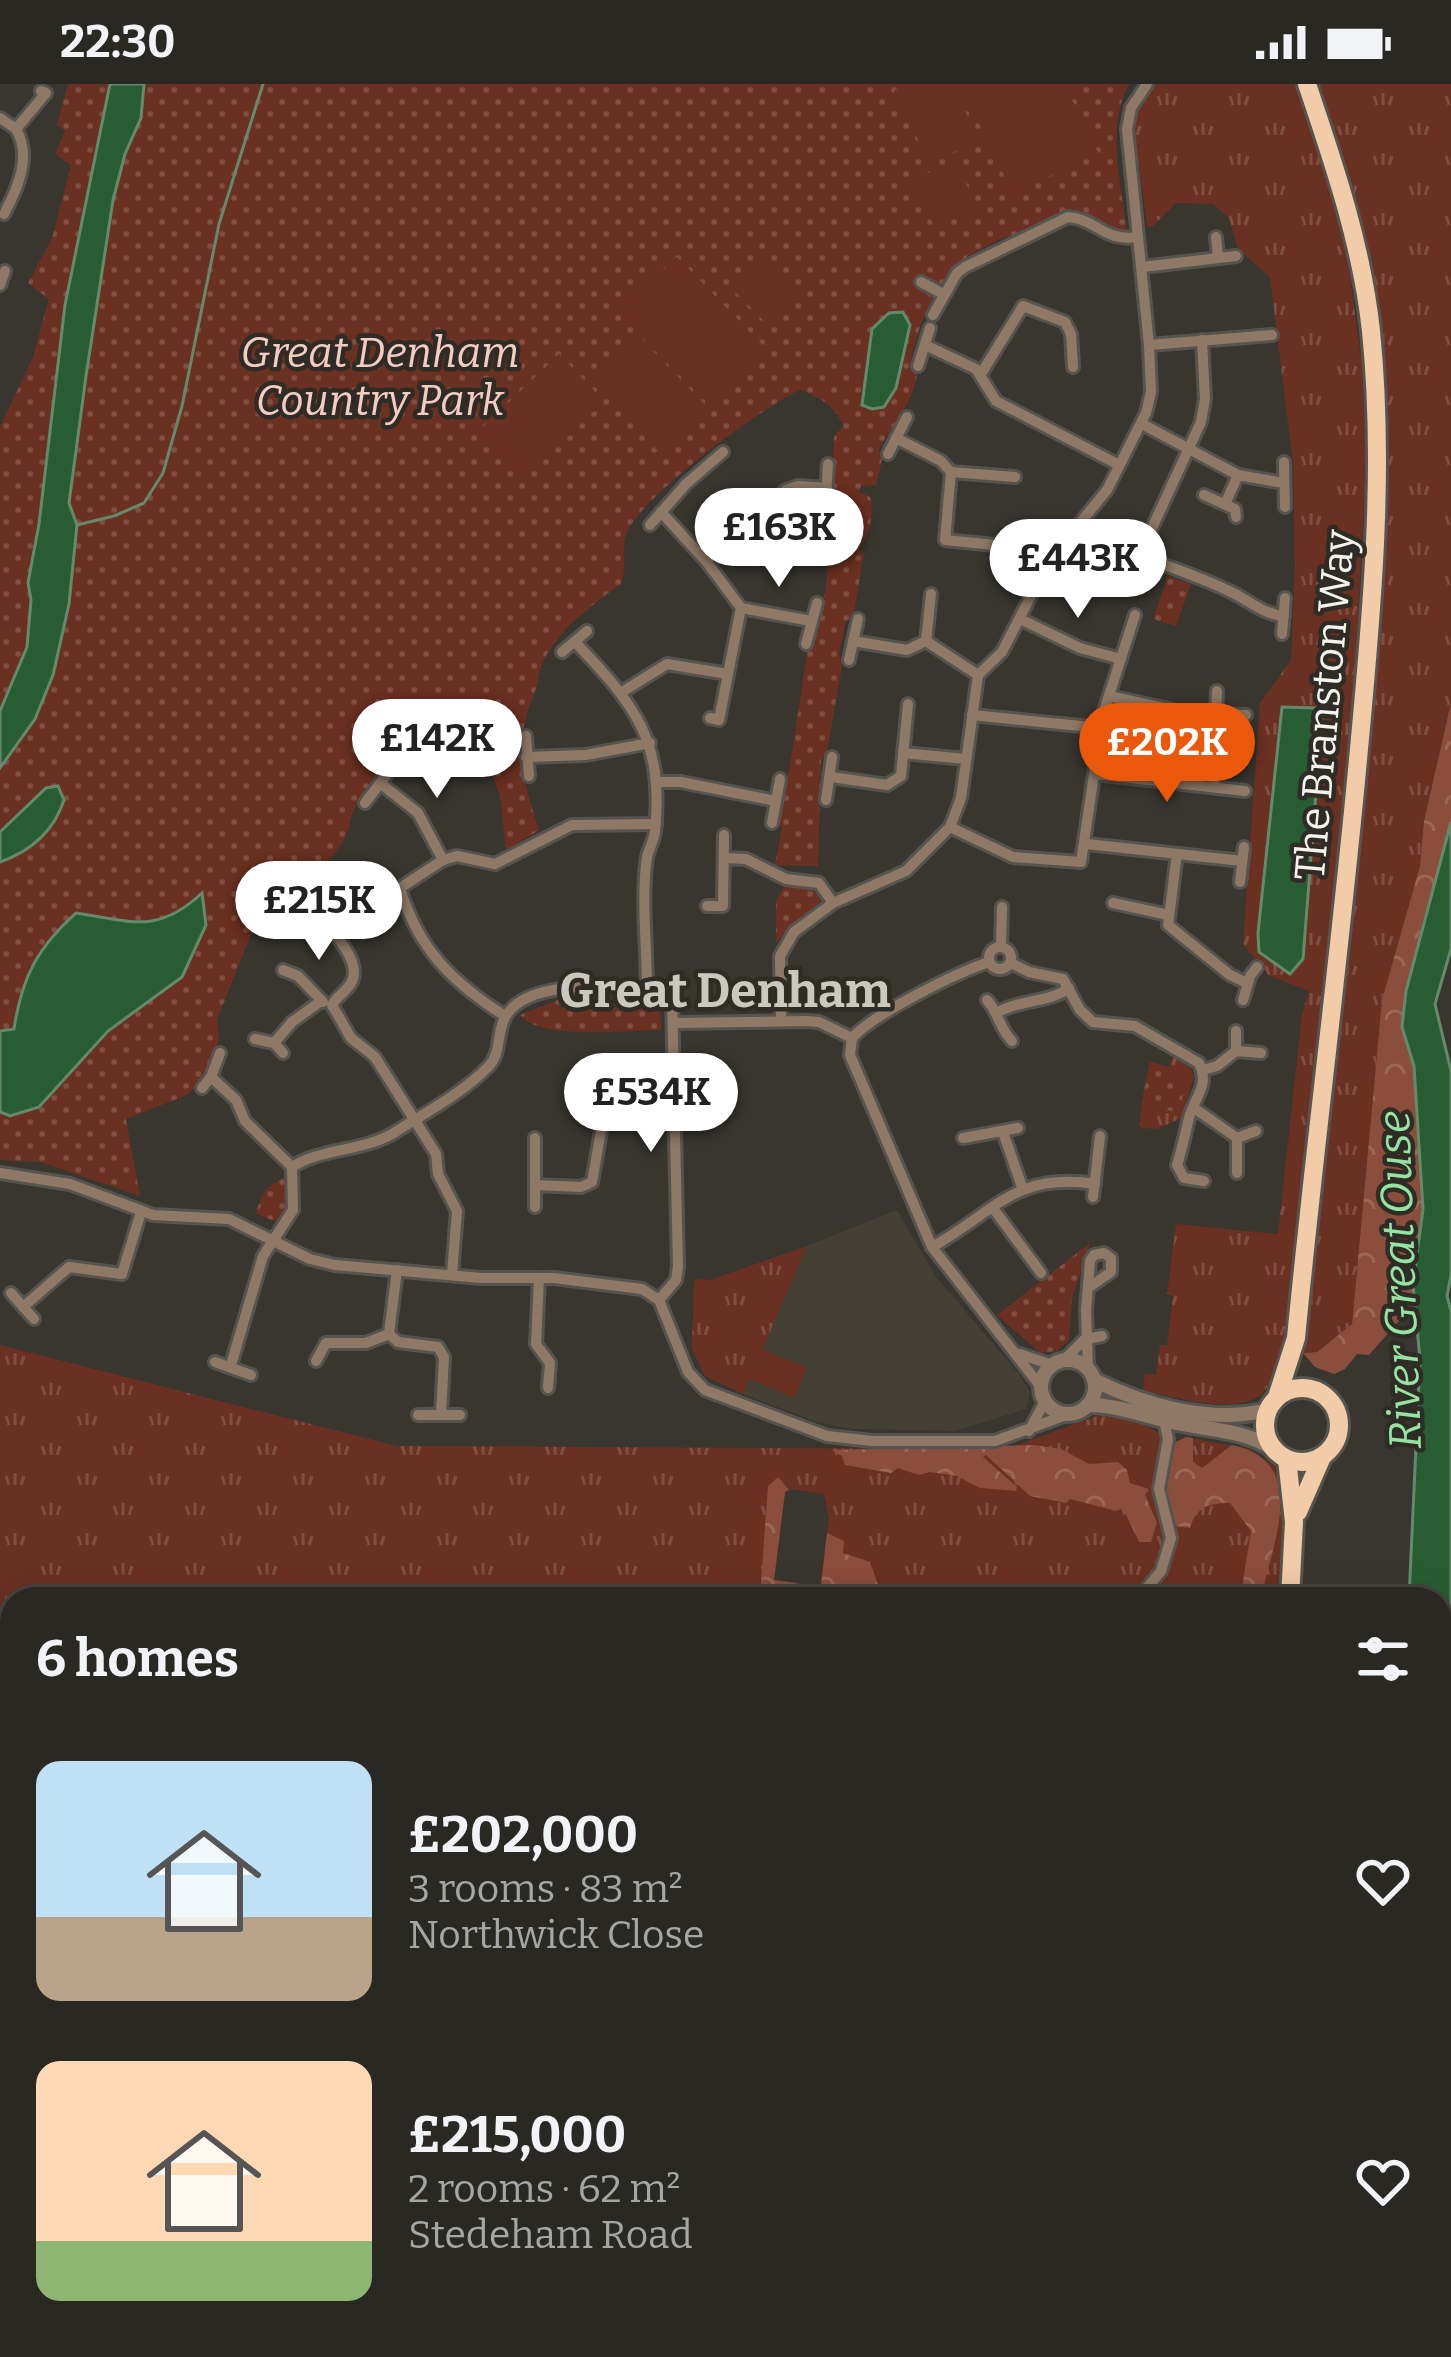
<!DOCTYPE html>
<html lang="en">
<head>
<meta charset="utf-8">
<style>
  body { margin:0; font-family:Bitter,serif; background:#32302b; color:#f1f3f6; height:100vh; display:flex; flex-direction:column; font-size:45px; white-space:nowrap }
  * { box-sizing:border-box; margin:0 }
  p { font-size:39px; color:#a5a6a6 }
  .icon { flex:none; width:66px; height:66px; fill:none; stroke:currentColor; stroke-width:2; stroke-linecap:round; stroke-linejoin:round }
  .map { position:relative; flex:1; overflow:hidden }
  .side { position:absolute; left:0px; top:1503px; width:1452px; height:771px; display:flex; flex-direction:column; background:#2a2823; border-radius:36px 36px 0 0; box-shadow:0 6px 30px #0003,0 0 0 3px #464441 }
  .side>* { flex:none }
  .price { position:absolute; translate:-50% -102px; padding:0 27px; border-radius:42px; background:#fff; color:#222; font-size:39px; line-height:78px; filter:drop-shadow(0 3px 6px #0008) }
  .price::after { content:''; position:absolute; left:50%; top:72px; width:36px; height:27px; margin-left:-18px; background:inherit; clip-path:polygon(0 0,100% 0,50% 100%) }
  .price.selected { background:#ea580c; color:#fff }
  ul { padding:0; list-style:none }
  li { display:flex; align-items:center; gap:36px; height:300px; padding:0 36px }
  li span { display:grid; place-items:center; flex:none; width:336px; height:240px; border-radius:24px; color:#555 }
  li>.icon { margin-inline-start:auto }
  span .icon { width:144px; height:144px; fill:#fffc; stroke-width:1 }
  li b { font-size:51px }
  h2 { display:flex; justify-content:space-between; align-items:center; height:144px; padding:0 36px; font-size:51px }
  .status { display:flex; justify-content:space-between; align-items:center; height:84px; padding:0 60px; background:#2a2823; direction:ltr }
  .status svg { height:33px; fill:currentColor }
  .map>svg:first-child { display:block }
  .built { fill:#444033 }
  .grass { fill:url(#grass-tufts); fill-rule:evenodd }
  .forest { fill:url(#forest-crowns) }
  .park { fill:url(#park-dots) }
  .pitch { fill:#6a3021 }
  .water { fill:#285d33; stroke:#658a6b; stroke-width:3 }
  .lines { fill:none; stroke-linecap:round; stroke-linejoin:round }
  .stream { stroke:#658a6b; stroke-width:3 }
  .minor-casing { stroke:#56544e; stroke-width:16 }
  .tertiary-casing { stroke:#56544e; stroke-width:20 }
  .trunk-casing { stroke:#56544e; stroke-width:24 }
  .minor { stroke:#8f7966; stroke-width:10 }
  .tertiary { stroke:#8f7966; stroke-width:14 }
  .trunk { stroke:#f2cba8; stroke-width:18 }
  .labels { text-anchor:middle; stroke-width:9; stroke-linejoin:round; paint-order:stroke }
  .park-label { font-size:42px; font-style:italic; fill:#f4ccc1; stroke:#2e2c25 }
  .street-label { font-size:42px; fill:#f4f3ee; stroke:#2e2c25 }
  .water-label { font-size:45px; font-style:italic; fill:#96e4a3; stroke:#2e2c25 }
  .quarter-label { font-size:48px; font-weight:bold; fill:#cac8bf; stroke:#2e2c25 }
</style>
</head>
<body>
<div class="status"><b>22:30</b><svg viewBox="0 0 49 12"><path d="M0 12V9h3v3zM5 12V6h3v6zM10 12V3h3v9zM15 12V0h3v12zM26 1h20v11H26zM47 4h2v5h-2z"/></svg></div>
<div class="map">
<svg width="1451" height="2273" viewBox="0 0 1451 2273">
  <defs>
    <pattern id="grass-tufts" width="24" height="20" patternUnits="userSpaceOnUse" patternTransform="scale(3)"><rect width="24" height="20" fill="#6a3021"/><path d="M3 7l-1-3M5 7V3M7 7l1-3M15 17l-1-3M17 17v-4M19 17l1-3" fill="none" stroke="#804e42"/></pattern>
    <pattern id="forest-crowns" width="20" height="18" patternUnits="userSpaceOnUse" patternTransform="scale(3)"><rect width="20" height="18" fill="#8b4d3c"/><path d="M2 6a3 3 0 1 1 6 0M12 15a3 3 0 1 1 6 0" fill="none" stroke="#9c6758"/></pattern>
    <pattern id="park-dots" width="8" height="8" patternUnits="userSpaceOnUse" patternTransform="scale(3)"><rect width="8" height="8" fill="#6a3021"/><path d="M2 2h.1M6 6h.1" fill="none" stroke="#804e42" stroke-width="1.8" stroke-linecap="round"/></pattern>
  </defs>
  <rect width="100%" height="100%" fill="#38362f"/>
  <!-- built -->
  <polygon class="built" points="897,1126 936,1193 1019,1290 1030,1309 1026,1325 955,1347 852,1345 820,1339 743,1310 807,1162"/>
  <!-- grass -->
  <g class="grass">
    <path d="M1156 0H1299L1331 106 1349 186 1362 281 1366 387 1355 588 1291 1232 1281 1284H1275C1272 1293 1269 1303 1262 1310 1238 1332 1172 1313 1143 1306L1145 1290 1156 1291 1160 1261H1167L1173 1212 1167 1210 1176 1140 1278 1150 1302 931 1309 907 1268 891 1243 860 1260 619 1291 576 1295 484 1293 379 1270 193 1238 165 1229 134 1213 120 1176 119 1153 142 1147 143 1139 80 1134 79C1131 48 1131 22 1156 0Z"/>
    <polygon points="1315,0 1451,0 1451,619 1424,737 1420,782 1382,916 1352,1240 1316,1268 1303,1269 1303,1238 1369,616 1374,239"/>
    <polygon points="1173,972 1191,985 1194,993 1181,1034 1158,1045 1142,1044 1139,1041 1150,978 1169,983"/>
    <polygon points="807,1162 743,1310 705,1292 692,1265 694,1195 710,1196"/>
    <path d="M0 1261 397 1362 966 1365 1012 1363 1097 1332C1114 1333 1133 1336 1148 1343 1158 1347 1163 1355 1174 1359L1186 1353 1249 1365 1274 1382 1283 1409 1278 1515H12V1798L0 1790ZM790 1405 824 1410 829 1435 820 1502 774 1496 785 1408Z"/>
    <polygon points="153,2262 1220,2262 1218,2273 153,2273"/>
  </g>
  <!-- forest -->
  <g class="forest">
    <polygon points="1451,619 1451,738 1420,849 1402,943 1414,982 1423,1125 1413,1201 1415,1225 1406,1229 1369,1271 1357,1270 1345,1285 1334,1290 1315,1283 1303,1269 1317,1268 1352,1240 1382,916 1420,782 1424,737"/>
    <path d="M1186 1353 1193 1354V1378L1202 1384 1232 1361C1311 1378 1272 1459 1261 1515H1240L1251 1447 1230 1419C1209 1419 1196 1423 1190 1444L1176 1442C1164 1411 1163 1391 1174 1359Z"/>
    <polygon points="1034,1361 1061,1365 1089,1380 1118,1378 1127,1386 1130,1399 1149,1405 1145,1411 1157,1439 1151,1458 1139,1458 1123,1424 1116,1427 1070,1415 1066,1419 1030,1412 986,1371 983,1373 1017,1403 1016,1407 980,1404 957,1392 930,1388 919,1391 898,1384 891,1389 845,1381 842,1372 832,1366"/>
    <polygon points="778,1393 789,1406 785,1408 774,1496 797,1499 796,1515 762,1515 760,1512 768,1402"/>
    <polygon points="827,1449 844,1457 843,1469 870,1478 878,1501 874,1512 800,1515 803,1507 821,1502"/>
    <polygon points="378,2262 403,2265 426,2262 437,2266 442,2262 503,2262 496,2273 379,2273"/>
  </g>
  <!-- park -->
  <g class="park">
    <polygon points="68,0 110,0 65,221 39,440 28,499 31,516 27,563 0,627 0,343 33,273 49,215 28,199 52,154 71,81 55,70 65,47 57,41"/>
    <path d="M144 0H1129C1105 44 1122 101 1127 149L1117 151 1082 131 1013 155 1007 152 967 172 966 178C931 200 917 246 909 285L918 287C912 322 894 337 878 367L883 371 876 401 861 402 859 408 870 413C875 431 869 450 859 466L864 469 853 534 846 537 839 569 842 582 827 667 821 677 818 782 775 781 782 743 776 741 787 700 808 563 814 559 823 527 820 521 826 507 834 353 843 342C837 323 817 311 799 306 756 328 653 404 629 444 619 462 628 483 621 500 593 520 555 548 542 581 538 589 538 600 535 608 513 657 523 697 539 746L506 767 500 711 481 663C435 638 408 653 378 692 369 704 356 716 352 731 350 737 350 743 347 749 341 764 329 772 325 789L317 783 271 822 251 850 217 936 219 955 204 995 187 1011 126 1035 140 1112 41 1078 0 1076V684L6 676 77 441 69 419 86 292 113 116 125 70 141 34Z"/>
    <polygon points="1168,492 1191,500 1176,542 1153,535"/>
    <polygon points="792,800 813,801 823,816 792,840 776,859 776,817 785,801"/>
    <path d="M558 916 560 924 653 923 660 927 662 946C629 946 541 957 520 931Z"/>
    <polygon points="1150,978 1169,983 1168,992 1185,996 1180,1029 1141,1021"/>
    <polygon points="284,1093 289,1117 279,1139 255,1129 265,1106"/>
    <polygon points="1090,1159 1072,1215 1069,1256 1057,1267 1040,1269 997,1231"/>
  </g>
  <!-- pitch -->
  <g class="pitch">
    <polygon points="907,0 951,0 979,55 930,80 894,7"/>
    <polygon points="960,0 1064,0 1098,69 1013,110"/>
    <polygon points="954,76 978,123 935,144 912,97"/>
    <polygon points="677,173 768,267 712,320 621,225"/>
    <polygon points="756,174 793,211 765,238 729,201"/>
    <polygon points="634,247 708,324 661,370 587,293"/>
    <polygon points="559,270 604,317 528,392 482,344"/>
    <polygon points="762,1265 807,1284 794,1314 750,1295"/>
  </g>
  <!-- water -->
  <g class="water">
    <polygon points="110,0 144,0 141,34 125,70 113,116 86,292 69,419 77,441 69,520 53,591 35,635 0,684 0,627 27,563 31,516 28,499 39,440 65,221"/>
    <polygon points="903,228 910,241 896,304 884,323 872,325 862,321 872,245 889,229"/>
    <polygon points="1282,623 1317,624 1322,631 1303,875 1290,890 1259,868 1258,849"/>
    <path d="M58 702 64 716C54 747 31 767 0 778V748L46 704Z"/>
    <polygon points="1451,738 1451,865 1435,920 1451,987 1451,1191 1447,1212 1451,1227 1451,1875 1440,1951 1440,1515 1409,1515 1420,1275 1413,1201 1423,1125 1414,982 1402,943 1406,907"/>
    <path d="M202 809 206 841 182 893 108 947 39 1023 10 1032 0 1028V947L14 945C22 893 37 864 76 829 131 837 157 851 202 809Z"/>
  </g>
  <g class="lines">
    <!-- stream -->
    <polyline class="stream" points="77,441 114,432 144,419 163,389 182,322 219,140 263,0"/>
    <!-- minor casing -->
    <g class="minor-casing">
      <g id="minor">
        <path d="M0 34 16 45C32 72 18 104 4 130"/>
        <polyline points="16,45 46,9 41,7"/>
        <polyline points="1216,153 1218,173"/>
        <polyline points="1142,183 1236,172"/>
        <polyline points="921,198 943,210"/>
        <polyline points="0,201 5,187"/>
        <path d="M933 231 957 189 965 183 1068 133C1097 135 1103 158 1138 153"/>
        <polyline points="925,261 976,285 996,317 1119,381"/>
        <polyline points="1149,261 1272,251"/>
        <polyline points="918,282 930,244"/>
        <polyline points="981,290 1023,222 1065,238 1071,250 1073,283"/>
        <polyline points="1142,340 1238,391 1284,399"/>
        <polyline points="896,354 941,377 951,388 945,456 1024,464 1049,477"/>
        <polyline points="888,370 907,333"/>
        <polyline points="1284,378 1285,423"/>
        <polyline points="951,388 1015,393"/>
        <polyline points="1204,411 1235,425 1236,433"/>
        <polyline points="1225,420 1238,391"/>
        <polyline points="825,427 828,380"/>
        <polyline points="661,428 706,477 741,524 719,636 710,634"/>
        <path d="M1081 438C1125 473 1184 484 1233 509 1251 518 1263 530 1284 532"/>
        <polyline points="650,441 686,400 723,368"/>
        <polyline points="1140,470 1201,338 1205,315 1202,256"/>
        <polyline points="706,477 786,406 798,402 827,404"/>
        <polyline points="741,524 811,537"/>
        <polyline points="1020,535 1080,564 1121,575"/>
        <polyline points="1282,550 1285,514"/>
        <polyline points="853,557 907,566 926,557 978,591"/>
        <polyline points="926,557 931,510"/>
        <path d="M575 558C635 621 664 656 655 747 654 757 649 764 647 773 641 812 647 864 647 905"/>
        <polyline points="806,560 817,519"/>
        <polyline points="562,568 587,547"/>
        <polyline points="849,576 858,535"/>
        <polyline points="622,608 667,580 728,590"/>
        <polyline points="1109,612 1191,630 1246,631"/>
        <polyline points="1216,629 1217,607"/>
        <polyline points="972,631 1101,644"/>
        <polyline points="526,652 529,692"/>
        <polyline points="903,669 966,675"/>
        <polyline points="526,673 586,671 650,659"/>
        <polyline points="1095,690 1245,707"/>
        <polyline points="831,693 887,701 901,692 908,620"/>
        <polyline points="657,698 681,698 776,717"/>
        <polyline points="380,699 418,729 443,776"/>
        <polyline points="1214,702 1215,683"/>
        <polyline points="826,716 832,673"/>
        <polyline points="365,719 397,677"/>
        <polyline points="772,739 780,695"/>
        <polyline points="950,743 1013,773 1081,778 1103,630 1135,531"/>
        <polyline points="1087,760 1242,777"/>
        <polyline points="1177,770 1168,841 1230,891 1247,899"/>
        <polyline points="724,774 746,775 786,795 819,799 833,819"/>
        <polyline points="1240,798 1244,763"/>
        <path d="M298 811C313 830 367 872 351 899 346 908 337 912 332 921L351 954 375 973 436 1070 438 1090 457 1127 452 1190"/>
        <polyline points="1113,819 1169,831"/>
        <polyline points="283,821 315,796"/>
        <polyline points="707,822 723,822 724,751"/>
        <circle cx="1000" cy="874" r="11"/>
        <polyline points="1001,863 1002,823"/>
        <path d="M1011 879 1029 888 1063 895 1080 926 1093 938 1135 942 1199 979C1210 1002 1195 1012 1189 1034 1185 1050 1182 1065 1177 1081L1184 1094 1204 1097"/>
        <polyline points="283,886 298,892 323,918"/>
        <path d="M987 916C999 929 999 944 1012 957"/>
        <polyline points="1243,916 1250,892 1257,883"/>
        <path d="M998 928C1021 915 1049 919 1069 904"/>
        <path d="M505 932C453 899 418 865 400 804L443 776 457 772 495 780 572 741 656 740"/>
        <polyline points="781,936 780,872 794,848 833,819 906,787 950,743 961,714 978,591 1002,568 1049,477 1107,406 1146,329 1151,308 1149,261 1127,45 1131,24 1147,0"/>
        <polyline points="675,939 806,937 819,938 852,954"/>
        <polyline points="852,954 850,971 932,1163 1041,1303"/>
        <path d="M852 954C875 929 956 889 989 878"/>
        <polyline points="255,955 274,959 283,969"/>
        <polyline points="274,959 292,938 321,917"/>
        <polyline points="1236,967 1236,947"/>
        <polyline points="1203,986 1217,982 1236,967 1261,969"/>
        <polyline points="211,993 236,1016 245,1037 292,1083"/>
        <polyline points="202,1004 211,993 220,969"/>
        <polyline points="1194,1024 1237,1054 1237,1089"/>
        <polyline points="1003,1048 1022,1103"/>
        <polyline points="535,1054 535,1101 581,1103 592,1098 604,1030 612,1024 674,1022"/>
        <polyline points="963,1054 1018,1044"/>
        <polyline points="1237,1054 1256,1047"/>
        <polyline points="0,1089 70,1100 153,1131 229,1135 310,1175 335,1181 481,1194 554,1194 642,1205 659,1216 688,1288 705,1306 827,1352 872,1357 995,1357 1069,1330"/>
        <polyline points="535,1101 535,1123"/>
        <polyline points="1093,1113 1100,1052"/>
        <polyline points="993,1124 1041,1189"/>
        <path d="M932 1163C996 1127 1015 1088 1095 1100"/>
        <polyline points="539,1194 536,1260 550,1279 548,1304"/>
        <polyline points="11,1209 34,1235"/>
        <polyline points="23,1223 69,1183 122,1190 141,1128"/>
        <polyline points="389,1250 398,1258 438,1263 444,1273 441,1331"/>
        <polyline points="1020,1270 1052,1281"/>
        <polyline points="316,1277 326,1259 366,1259 389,1250 397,1186"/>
        <polyline points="1063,1277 1085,1255 1102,1252"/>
        <polyline points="215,1278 251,1291"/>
        <path d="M231 1281 263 1172 293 1126 292 1083C323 1063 365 1068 397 1047 427 1028 464 1008 489 982 502 968 496 946 507 930 533 893 619 904 659 905L672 914 678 1183 676 1196 659 1216"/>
        <polyline points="1088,1285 1086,1226 1090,1177 1094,1171 1104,1169 1111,1174 1111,1188 1091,1202"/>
        <polyline points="418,1331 460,1331"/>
        <polyline points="1029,1347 1045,1317"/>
        <polyline points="1138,1515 1161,1487 1171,1454 1159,1405 1168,1355 1164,1336"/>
        <polyline points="0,2161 12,2166"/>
        <polyline points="15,2273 19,2262"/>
      </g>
    </g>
    <!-- tertiary casing -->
    <g class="tertiary-casing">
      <g id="tertiary">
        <circle cx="1068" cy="1303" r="27"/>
        <path d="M1094 1296C1145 1322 1211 1340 1268 1326"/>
        <path d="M1088 1321C1118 1321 1144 1332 1172 1338 1207 1346 1242 1345 1273 1365"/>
      </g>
    </g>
    <!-- trunk casing -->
    <g class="trunk-casing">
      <g id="trunk">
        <circle cx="1302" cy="1341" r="37"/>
        <path d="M1277 1313 1296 1254C1315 1058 1341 862 1359 665 1372 527 1385 385 1371 247 1362 162 1334 80 1307 0"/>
        <polyline points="1287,1375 1294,1438 1290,1515"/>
        <polyline points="1298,1428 1322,1373"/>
        <polyline points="1268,2273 1269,2262"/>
      </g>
    </g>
    <!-- minor -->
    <use href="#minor" class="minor"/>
    <!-- tertiary -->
    <use href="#tertiary" class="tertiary"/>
    <!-- trunk -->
    <use href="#trunk" class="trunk"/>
  </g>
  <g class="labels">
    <!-- park labels -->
    <g class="park-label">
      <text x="380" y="283">Great Denham<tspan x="380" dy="48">Country Park</tspan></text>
    </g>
    <!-- street labels -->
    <g class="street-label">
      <text transform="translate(1324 621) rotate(-85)" y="15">The Branston Way</text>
    </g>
    <!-- water labels -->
    <g class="water-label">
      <text transform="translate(1399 1196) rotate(-92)" y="16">River Great Ouse</text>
    </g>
    <!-- quarter labels -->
    <g class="quarter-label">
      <text x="725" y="923">Great Denham</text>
    </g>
  </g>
</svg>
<b class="price" style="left:779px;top:506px">£163K</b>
<b class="price" style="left:1078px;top:537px">£443K</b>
<b class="price" style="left:437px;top:717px">£142K</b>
<b class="price selected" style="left:1167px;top:721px">£202K</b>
<b class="price" style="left:319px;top:879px">£215K</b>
<b class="price" style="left:651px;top:1071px">£534K</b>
<section class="side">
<h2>6 homes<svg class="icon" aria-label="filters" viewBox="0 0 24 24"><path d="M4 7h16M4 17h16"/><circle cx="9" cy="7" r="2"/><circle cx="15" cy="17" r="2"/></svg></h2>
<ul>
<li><span style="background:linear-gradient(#bfe0f5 65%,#b9a48a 0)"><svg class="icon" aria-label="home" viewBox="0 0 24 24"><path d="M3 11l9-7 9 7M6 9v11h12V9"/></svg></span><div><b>£202,000</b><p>3 rooms · 83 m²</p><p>Northwick Close</p></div><svg class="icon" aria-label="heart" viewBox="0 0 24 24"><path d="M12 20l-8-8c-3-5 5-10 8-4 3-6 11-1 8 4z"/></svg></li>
<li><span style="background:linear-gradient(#ffd9b3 75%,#8fb573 0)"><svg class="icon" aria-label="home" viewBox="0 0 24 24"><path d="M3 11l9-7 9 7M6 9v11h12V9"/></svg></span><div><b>£215,000</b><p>2 rooms · 62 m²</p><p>Stedeham Road</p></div><svg class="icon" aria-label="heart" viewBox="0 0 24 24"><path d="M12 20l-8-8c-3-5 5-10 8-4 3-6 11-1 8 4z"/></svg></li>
</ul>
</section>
</div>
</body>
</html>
